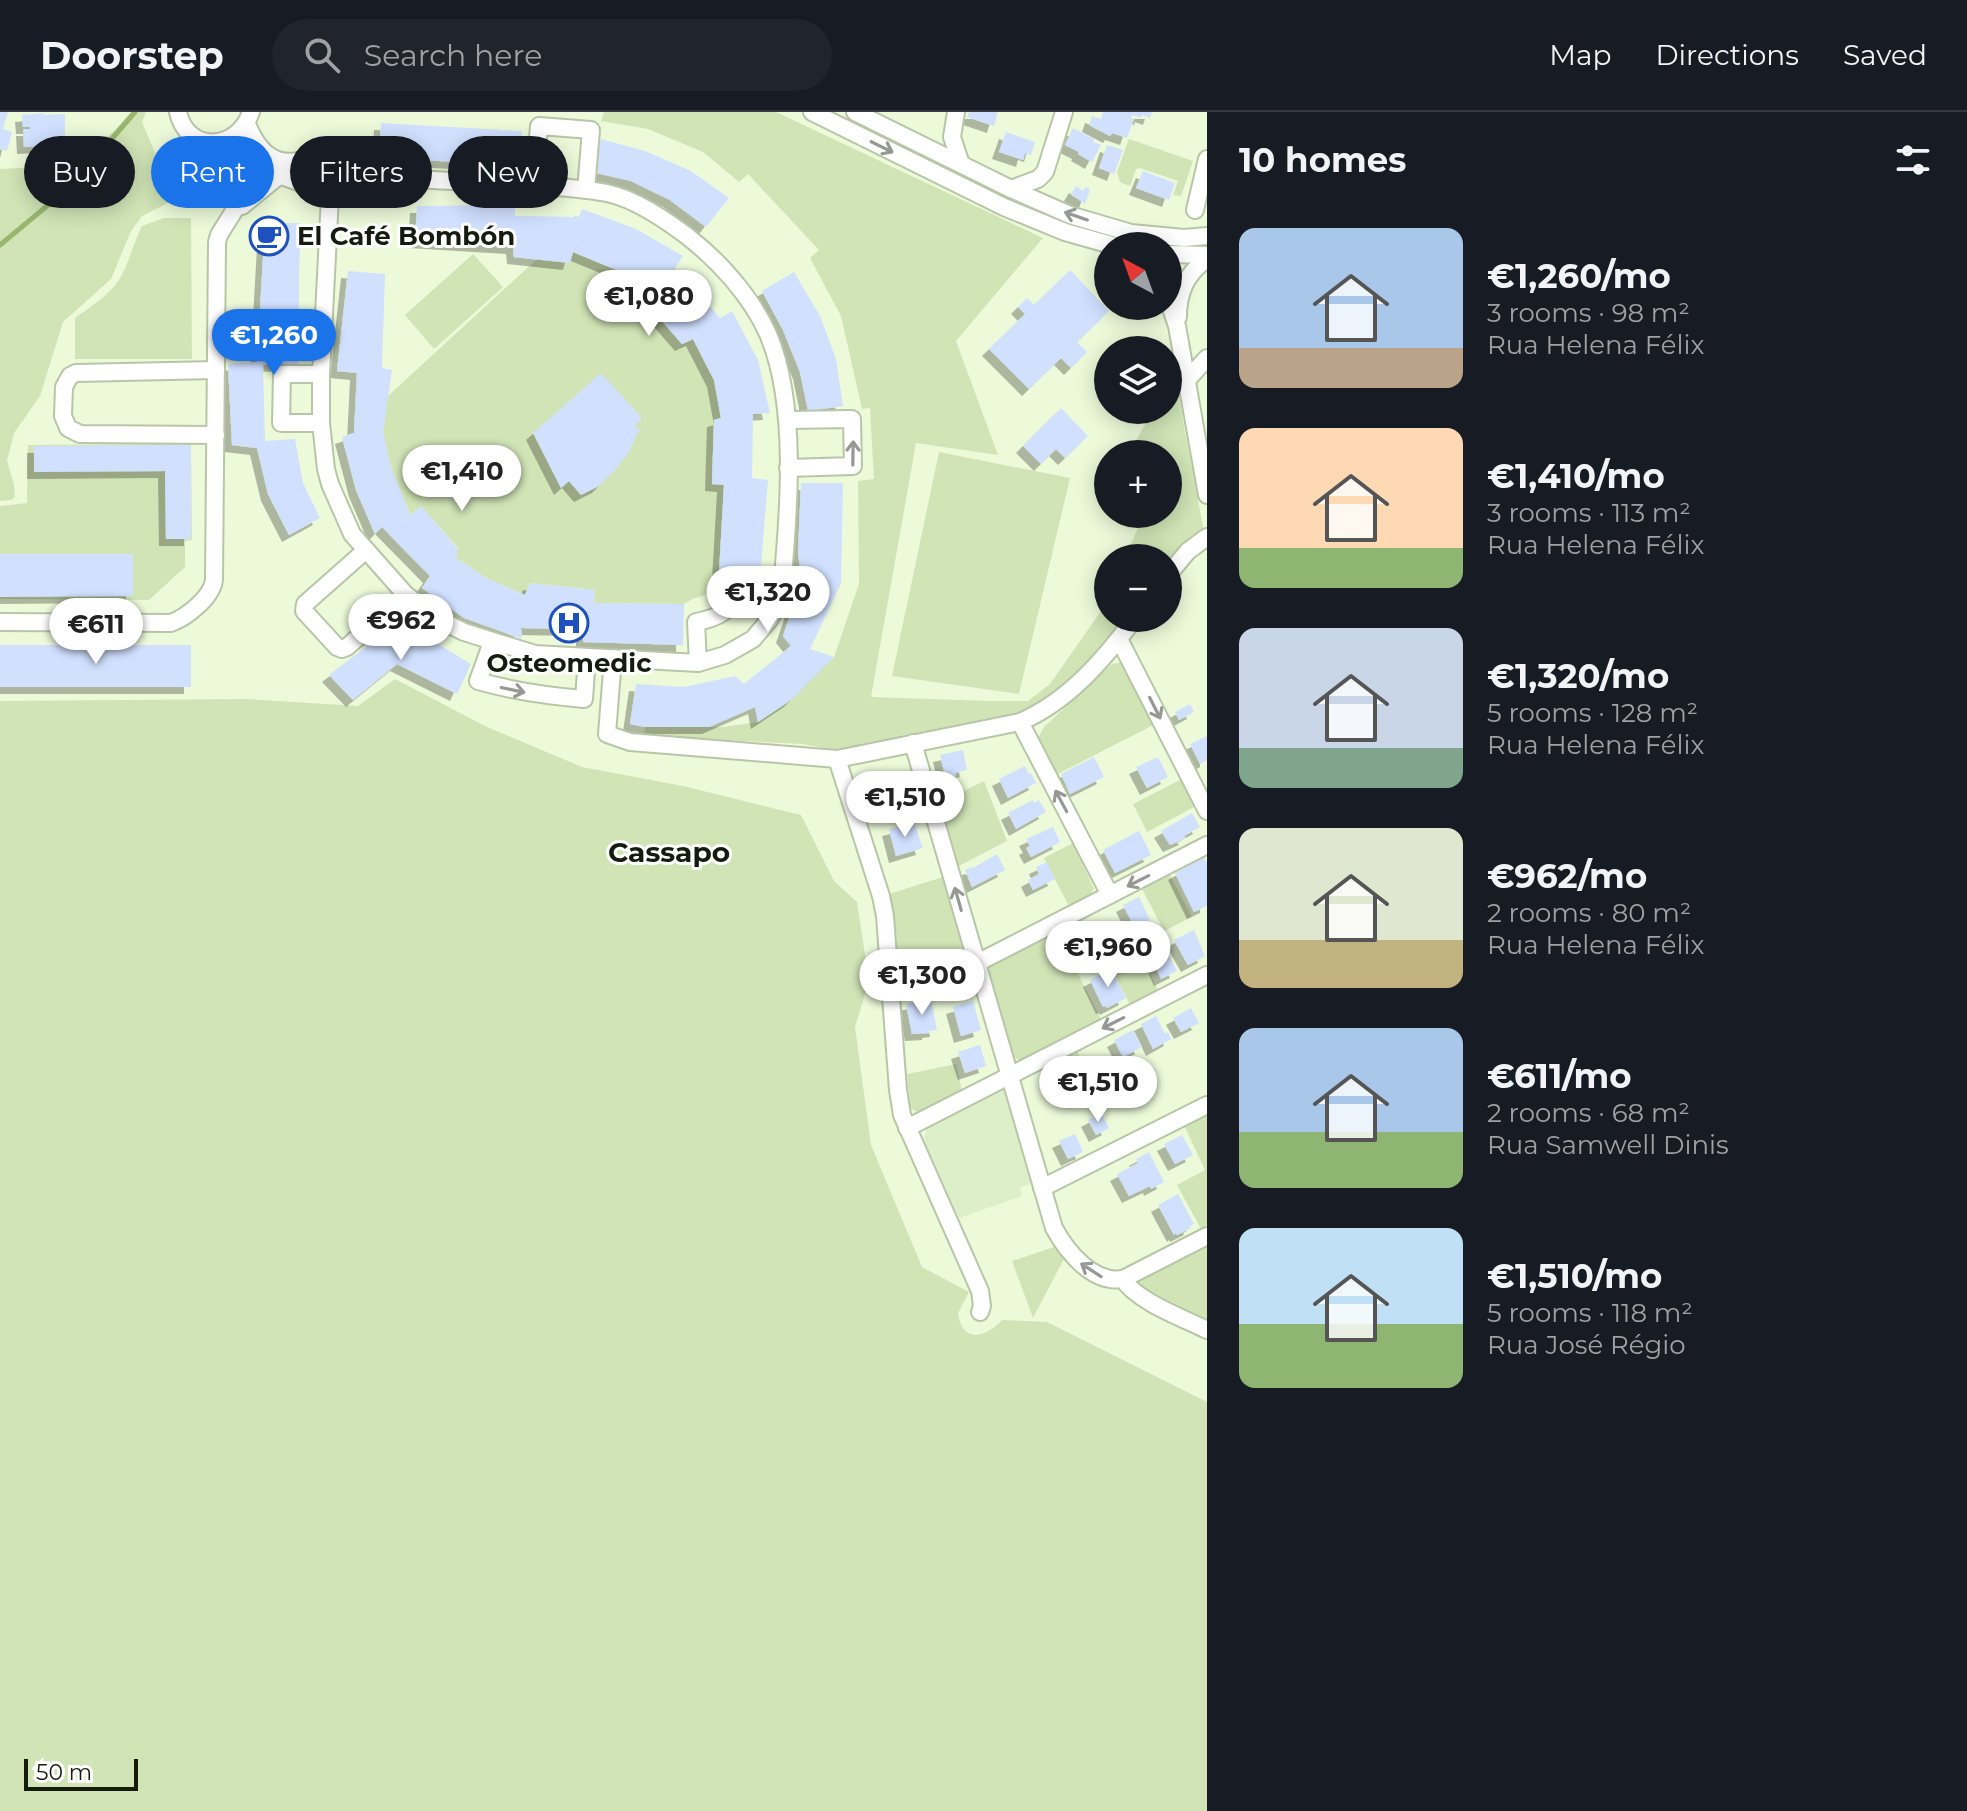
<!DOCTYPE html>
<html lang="en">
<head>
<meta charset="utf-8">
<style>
  body { margin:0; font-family:Montserrat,sans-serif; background:#20242c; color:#f1f3f6; height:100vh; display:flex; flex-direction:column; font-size:30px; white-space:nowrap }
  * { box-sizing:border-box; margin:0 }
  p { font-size:26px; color:#9ea1a6 }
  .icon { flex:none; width:44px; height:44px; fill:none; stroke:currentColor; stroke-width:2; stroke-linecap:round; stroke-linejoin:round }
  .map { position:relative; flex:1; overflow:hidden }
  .side { display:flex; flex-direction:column; background:#171b24; width:760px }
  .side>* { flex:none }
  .hud { position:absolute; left:24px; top:24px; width:760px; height:72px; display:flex; gap:16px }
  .needle { width:52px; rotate:319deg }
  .controls { position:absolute; left:1094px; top:120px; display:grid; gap:16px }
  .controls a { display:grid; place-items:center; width:88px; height:88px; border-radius:50%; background:#171b24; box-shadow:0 4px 20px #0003; font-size:40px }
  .scale { position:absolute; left:24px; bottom:20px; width:114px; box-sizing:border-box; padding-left:8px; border:4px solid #161b10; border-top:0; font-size:22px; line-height:28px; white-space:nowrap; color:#161b10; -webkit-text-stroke:6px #fff; paint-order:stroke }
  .price { position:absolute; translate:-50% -68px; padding:0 18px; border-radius:28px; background:#fff; color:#222; font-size:26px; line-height:52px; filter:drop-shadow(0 2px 4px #0008) }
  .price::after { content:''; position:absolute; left:50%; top:48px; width:24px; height:18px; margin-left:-12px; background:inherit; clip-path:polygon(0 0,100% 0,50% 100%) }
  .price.current { background:#1a73e8; color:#fff }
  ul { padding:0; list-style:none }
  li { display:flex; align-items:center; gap:24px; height:200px; padding:0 32px }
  li span { display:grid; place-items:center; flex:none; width:224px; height:160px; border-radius:16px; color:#555 }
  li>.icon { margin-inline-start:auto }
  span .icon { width:96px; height:96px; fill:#fffc; stroke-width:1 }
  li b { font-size:34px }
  h2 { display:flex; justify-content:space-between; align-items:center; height:96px; padding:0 32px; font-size:34px }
  .pill { padding:0 28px; border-radius:36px; background:#171b24; box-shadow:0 4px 20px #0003; font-size:28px; line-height:72px }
  .pill.current { background:#1a73e8; color:#fff }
  header { display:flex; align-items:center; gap:48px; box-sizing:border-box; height:112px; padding:0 40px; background:#171b24; border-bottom:2px solid #363941 }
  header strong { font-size:38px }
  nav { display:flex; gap:44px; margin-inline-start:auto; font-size:28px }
  .search { width:560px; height:72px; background:#20242c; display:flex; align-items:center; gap:20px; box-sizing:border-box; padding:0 28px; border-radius:44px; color:#9ea1a6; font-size:30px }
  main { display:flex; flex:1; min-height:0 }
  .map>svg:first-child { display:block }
  .built { fill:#ddefc8 }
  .green { fill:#d0e4b6 }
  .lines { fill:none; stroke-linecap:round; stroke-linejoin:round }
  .stream { stroke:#98b66e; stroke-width:5 }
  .building { fill:#d0e0fe; filter:url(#shadow) }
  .minor-casing { stroke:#b8c6a7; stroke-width:20 }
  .minor { stroke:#fff; stroke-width:16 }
  .oneway { stroke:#969893 }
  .labels { text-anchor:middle; stroke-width:6; stroke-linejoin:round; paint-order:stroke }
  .poi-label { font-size:26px; font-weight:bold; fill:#161b10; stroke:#fff; text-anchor:start }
  .neighbourhood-label { font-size:28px; font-weight:bold; fill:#161b10; stroke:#fff }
</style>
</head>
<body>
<header>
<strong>Doorstep</strong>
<div class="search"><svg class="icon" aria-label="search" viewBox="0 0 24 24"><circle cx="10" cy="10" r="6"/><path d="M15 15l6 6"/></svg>Search here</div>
<nav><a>Map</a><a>Directions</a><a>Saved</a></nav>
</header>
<main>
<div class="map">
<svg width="1207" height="1699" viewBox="0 0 1207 1699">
  <defs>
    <filter id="shadow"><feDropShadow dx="-7" dy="7" stdDeviation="0" flood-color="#0004"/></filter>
  </defs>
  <rect width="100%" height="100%" fill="#ecfada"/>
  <!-- built -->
  <polygon class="built" points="1003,976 1031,1072 1020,1075 1022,1084 959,1106 924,1028 927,1015"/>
  <!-- green -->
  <g class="green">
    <polygon points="131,0 146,0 142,10 161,55 182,73 168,91 142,104 131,119 111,167 63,210 40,284 14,321 7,349 14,373 15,385 11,388 0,389 0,57 76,53 115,18"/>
    <polygon points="604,0 776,0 1043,126 956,229 998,343 916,331 871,585 989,589 1028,589 1050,572 1101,499 1108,484 1108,506 1126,506 1069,570 1028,600 897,627 833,638 803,632 644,624 645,615 723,615 758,610 791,588 834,545 859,472 858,369 874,367 870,296 862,297 841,204 810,146 819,138 748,62 739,70 703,40 648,17 601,9"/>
    <polygon points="1129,27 1193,49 1181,84 1173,83 1178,69 1140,56 1136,57 1130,74 1120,70 1117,60"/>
    <circle cx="330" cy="63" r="12"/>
    <path d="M164 106H191L192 247H75V206C90 195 108 184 119 168 129 151 133 132 142 114Z"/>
    <path d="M573 140 619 159 654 180 647 192 682 232 693 227 714 268 721 306 714 308 712 371 724 373 719 461C715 488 699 481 684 492L594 491 595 478 531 471 525 483 488 467 456 446 458 436 421 394 410 403 391 355 383 320 388 284 537 147Z"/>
    <polygon points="473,142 503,175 434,237 405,203"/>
    <polygon points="1174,260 1204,420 1168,455 1168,446 1125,446 1144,402 1168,402 1168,342 1148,342 1132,336 1153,298 1168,298 1168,270"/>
    <polygon points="191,332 192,428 185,429 185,455 149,488 0,487 0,394 27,391 28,333"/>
    <polygon points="939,340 1070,366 1019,582 892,564"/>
    <polygon points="1123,550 1155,612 1056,663 1038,626 1044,615 1112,552"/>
    <path d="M395 567 487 615 582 655 683 674 801 703 834 769 857 790 869 869 855 915 871 1033 922 1155 969 1180 958 1201C962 1232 986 1226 1002 1208L1047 1210 1207 1290V1699H0V589L247 587 358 594Z"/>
    <polygon points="1182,667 1196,694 1147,720 1133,692"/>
    <polygon points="984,669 1007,729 957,755 938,692"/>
    <polygon points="1073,731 1094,777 1089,784 1069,794 1044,746"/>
    <polygon points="1169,761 1192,805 1164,819 1141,775"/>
    <polygon points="943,765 975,876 901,889 896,821 889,782"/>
    <polygon points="1056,819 1101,907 1021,949 1012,944 987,860 994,851"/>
    <polygon points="1135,834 1158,878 1130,893 1107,848"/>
    <polygon points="1077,939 1099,982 1070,997 1048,953"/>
    <polygon points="956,952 962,979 919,1001 910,996 907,962"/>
    <polygon points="1207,1002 1207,1113 1201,1117 1177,1073 1205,1058 1184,1013"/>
    <polygon points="1207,1132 1207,1208 1142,1175 1138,1171 1141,1166"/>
    <polygon points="1054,1135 1064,1147 1033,1206 1012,1149"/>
  </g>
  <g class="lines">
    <!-- stream -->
    <polyline class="stream" points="0,133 71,74 135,0"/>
  </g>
  <!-- building -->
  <g class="building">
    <polygon points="0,0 8,0 3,17 12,20 7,39 0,37"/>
    <polygon points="969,0 998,0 994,14 967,5"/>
    <polygon points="1103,0 1152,0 1150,6 1142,3 1141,6 1132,3 1131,6 1134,7 1127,26 1112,21 1110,24 1089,13 1092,4 1101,7"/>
    <polygon points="44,1 43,3 65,2 65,33 24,35 23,17 30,17 30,15 23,15 22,3"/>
    <polygon points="381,11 522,19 520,53 379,46"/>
    <polygon points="1073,16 1094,27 1093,30 1101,33 1092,50 1078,42 1079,40 1065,33"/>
    <polygon points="1006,20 1035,30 1031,43 1025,41 1023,48 999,40"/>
    <polygon points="601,27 645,39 691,59 729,86 706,115 670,88 631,69 592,60"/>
    <polygon points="1107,33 1123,38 1114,62 1099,56"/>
    <polygon points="1143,59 1175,71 1169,88 1136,76"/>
    <polygon points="1076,74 1083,79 1086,75 1090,78 1085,92 1071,82"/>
    <polygon points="515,93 515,104 579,105 582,97 636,117 683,144 675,156 720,206 732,199 758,248 770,301 753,302 752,366 768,368 760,465 719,461 724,373 712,372 714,308 721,306 714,268 693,227 682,232 647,192 654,180 619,159 573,140 570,151 514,145 513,135 415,129 417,94"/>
    <polygon points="265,111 300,111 298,252 263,253 265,329 295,327 303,371 320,406 289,423 268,382 257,336 232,333 228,252 257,250"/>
    <polygon points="1070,158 1109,199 1077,230 1087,240 1071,256 1061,246 1029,277 989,237 1025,202 1018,195 1027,186 1034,193"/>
    <polygon points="348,159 385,162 382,256 392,258 383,320 391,355 410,403 421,394 458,437 456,446 488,467 525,483 530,471 595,478 594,491 684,492 683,533 583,530 583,517 521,516 522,527 464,506 422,476 430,464 382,415 375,422 356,378 342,325 354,321 357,261 337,259"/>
    <polygon points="794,160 820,204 836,247 843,294 808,299 800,260 783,218 762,179"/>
    <polygon points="1140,231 1150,234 1154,238 1128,238 1135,232"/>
    <polygon points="601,261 642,306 635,313 640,319 635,324 636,325 628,342 614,359 599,374 581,383 569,369 561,376 533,321"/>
    <polygon points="1061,296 1088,324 1065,346 1056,337 1041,352 1023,334"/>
    <polygon points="191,333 191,427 166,427 165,359 34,360 34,334"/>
    <polygon points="801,371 843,371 841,471 810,537 834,545 791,588 758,610 755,595 709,615 645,615 630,612 636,572 684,575 735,564 744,572 791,534 783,524 802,468 798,441"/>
    <polygon points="0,442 133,442 133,484 0,485"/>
    <polygon points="400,509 471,552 457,582 397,552 353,588 329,563"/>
    <rect x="0" y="533" width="191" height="42"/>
    <polygon points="1190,592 1194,600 1179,608 1175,600"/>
    <polygon points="1207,624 1207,648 1200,652 1190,632"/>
    <polygon points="963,638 967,658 955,661 956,665 946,667 940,643"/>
    <polygon points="1094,645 1104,665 1070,682 1061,662"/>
    <polygon points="1158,645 1168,665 1147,676 1136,655"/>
    <polygon points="1025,654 1029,662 1031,661 1036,671 1008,686 999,667"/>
    <polygon points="1033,688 1034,691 1039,688 1046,700 1016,717 1008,701"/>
    <polygon points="1192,701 1200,715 1184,724 1186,726 1170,733 1161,719"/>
    <polygon points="914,711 923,736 896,744 889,717"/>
    <polygon points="1053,715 1060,730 1031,745 1026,736 1030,734 1026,727"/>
    <polygon points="1139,719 1151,743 1115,761 1103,738"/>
    <polygon points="997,742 1005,758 972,775 965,758 972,755 973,756"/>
    <polygon points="1204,745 1207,751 1207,794 1194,800 1175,761"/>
    <polygon points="1047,750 1055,767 1033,778 1028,768 1039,762 1036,755"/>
    <polygon points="1139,785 1150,808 1135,816 1123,793"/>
    <polygon points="1194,818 1205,844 1188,853 1174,828"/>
    <polygon points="1163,833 1177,859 1161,867 1149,840"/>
    <polygon points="1111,857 1126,886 1107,896 1106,894 1103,895 1090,868"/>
    <polygon points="931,887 937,918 929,919 929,921 912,922 906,892"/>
    <polygon points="973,889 981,918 961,924 953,895"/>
    <polygon points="1191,896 1199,911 1181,920 1173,906"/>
    <polygon points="1156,904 1165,922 1168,920 1171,927 1153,937 1141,912"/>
    <polygon points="1133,918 1142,935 1123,945 1114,928"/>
    <polygon points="980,933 986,954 965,961 958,940"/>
    <polygon points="1101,1001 1109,1016 1096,1023 1088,1008"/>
    <polygon points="1075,1022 1083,1040 1068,1047 1059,1029"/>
    <polygon points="1182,1023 1193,1043 1175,1052 1164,1032"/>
    <polygon points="1149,1040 1164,1070 1151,1077 1150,1074 1129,1084 1117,1062 1138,1051 1136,1047"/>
    <polygon points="1178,1082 1194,1112 1190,1114 1191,1116 1177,1123 1176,1121 1174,1123 1158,1093"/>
  </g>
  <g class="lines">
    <!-- minor casing -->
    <g class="minor-casing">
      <g id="minor">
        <path d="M178 0C187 41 237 40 251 0"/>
        <polyline points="812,0 1004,95 1065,120 1115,134"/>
        <polyline points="855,0 1011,77 1070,103 1131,121 1184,126 1207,124"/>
        <polyline points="956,0 952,25 961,52"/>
        <path d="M225 29C233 36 241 43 249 49 264 59 289 66 306 73 313 76 321 83 328 83 346 85 359 64 347 49 325 21 278 88 247 12"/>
        <polyline points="534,74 539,14 591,18 586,78"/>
        <polyline points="1011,77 1038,67 1045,60 1064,0"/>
        <path d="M330 84 321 262V311L326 357 330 372 352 422 406 483 438 507 464 520 535 542 698 551 725 543 753 527 769 508 779 492 782 475C789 400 798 292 768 222 751 184 719 149 687 124 664 107 635 87 607 81 576 75 542 74 510 72 457 69 405 67 352 63"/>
        <polyline points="242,94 275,67 282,63"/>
        <polyline points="1195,98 1207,47"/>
        <polyline points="1168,142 1207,143"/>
        <polyline points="1168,187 1177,214 1207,383"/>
        <path d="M1178 205C1178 180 1186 162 1207 147"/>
        <polyline points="216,258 76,261 70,264 64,275 63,304 68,316 80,322 216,323"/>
        <polyline points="1187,268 1207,246"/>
        <polyline points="788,308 852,307 853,354 788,356"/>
        <polyline points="321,311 281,311 282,262 321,262"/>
        <polyline points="366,438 305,492 304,499 337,535 342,537 347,535 406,483"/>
        <polyline points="1168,463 1188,439 1207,425"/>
        <path d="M0 510 171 511C187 505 212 485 214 468L217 130 219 123 250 73 252 67V51"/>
        <polyline points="1119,527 1207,699"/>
        <path d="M492 530 478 569C513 579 548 584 584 587L587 545"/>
        <path d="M613 546 607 622 630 630 837 647 1020 610C1069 589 1104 547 1135 506"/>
        <path d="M698 551 696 510C719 506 735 497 742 473L782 475"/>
        <polyline points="1020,610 1110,783"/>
        <path d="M913 631 1054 1116C1067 1140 1093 1172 1123 1167 1136 1189 1183 1206 1207 1218"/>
        <polyline points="837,647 881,784 885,804 898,978 902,1003 980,1179 982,1194 980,1200"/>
        <polyline points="977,851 1207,733"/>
        <polyline points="907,1016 1207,863"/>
        <polyline points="1042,1076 1207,993"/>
        <polyline points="1123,1167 1207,1124"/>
      </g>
    </g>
    <!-- minor -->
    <use href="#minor" class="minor"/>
  </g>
  <!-- one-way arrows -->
  <defs><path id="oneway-shaft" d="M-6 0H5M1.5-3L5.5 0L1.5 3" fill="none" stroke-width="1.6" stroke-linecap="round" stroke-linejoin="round" transform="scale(2)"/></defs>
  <g class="oneway">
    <use href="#oneway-shaft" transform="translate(882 35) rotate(26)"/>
    <use href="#oneway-shaft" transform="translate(1076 104) rotate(-161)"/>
    <use href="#oneway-shaft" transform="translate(853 341) rotate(-89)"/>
    <use href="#oneway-shaft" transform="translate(513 578) rotate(12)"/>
    <use href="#oneway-shaft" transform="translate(1155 596) rotate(63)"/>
    <use href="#oneway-shaft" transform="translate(1061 689) rotate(-118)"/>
    <use href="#oneway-shaft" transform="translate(1138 769) rotate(153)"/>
    <use href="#oneway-shaft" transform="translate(958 787) rotate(-106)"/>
    <use href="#oneway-shaft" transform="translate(1113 911) rotate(153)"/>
    <use href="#oneway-shaft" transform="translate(1091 1158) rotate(-147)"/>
  </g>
  <!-- icons -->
  <defs>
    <g id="cafe-ring" transform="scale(2)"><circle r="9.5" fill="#fff" stroke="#1f51be" stroke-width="1.5"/><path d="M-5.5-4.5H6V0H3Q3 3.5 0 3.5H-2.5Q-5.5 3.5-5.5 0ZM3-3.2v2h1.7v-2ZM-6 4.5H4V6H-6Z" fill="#1f51be"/></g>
    <g id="hospital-ring" transform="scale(2)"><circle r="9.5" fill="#fff" stroke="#1f51be" stroke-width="1.5"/><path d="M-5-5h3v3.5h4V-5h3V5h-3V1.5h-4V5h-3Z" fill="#1f51be"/></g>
  </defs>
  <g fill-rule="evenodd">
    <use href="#cafe-ring" x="269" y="124"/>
    <use href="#hospital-ring" x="569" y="511"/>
  </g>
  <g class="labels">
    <!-- poi labels -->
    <g class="poi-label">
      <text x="297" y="133">El Café Bombón</text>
      <text x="569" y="560" text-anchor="middle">Osteomedic</text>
    </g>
    <!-- neighbourhood labels -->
    <g class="neighbourhood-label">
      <text x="669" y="750">Cassapo</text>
    </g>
  </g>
</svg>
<div class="controls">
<a><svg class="needle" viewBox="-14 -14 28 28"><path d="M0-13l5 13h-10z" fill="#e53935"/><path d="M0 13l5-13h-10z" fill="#9ea1a6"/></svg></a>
<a><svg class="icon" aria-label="layers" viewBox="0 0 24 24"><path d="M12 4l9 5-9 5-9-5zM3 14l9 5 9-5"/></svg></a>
<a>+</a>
<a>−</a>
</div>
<div class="scale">50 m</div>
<b class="price" style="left:649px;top:226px">€1,080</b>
<b class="price current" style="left:274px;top:265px">€1,260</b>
<b class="price" style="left:462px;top:401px">€1,410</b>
<b class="price" style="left:768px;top:522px">€1,320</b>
<b class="price" style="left:401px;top:550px">€962</b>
<b class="price" style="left:96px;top:554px">€611</b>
<b class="price" style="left:905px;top:727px">€1,510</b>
<b class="price" style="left:1108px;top:877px">€1,960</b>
<b class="price" style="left:922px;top:905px">€1,300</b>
<b class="price" style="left:1098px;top:1012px">€1,510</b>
<div class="hud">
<a class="pill">Buy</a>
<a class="pill current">Rent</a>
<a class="pill">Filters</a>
<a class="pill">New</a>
</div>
</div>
<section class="side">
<h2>10 homes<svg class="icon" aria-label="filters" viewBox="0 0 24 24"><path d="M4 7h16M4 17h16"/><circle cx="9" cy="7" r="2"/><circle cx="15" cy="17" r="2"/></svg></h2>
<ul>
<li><span style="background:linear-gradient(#a9c7e8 75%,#b9a48a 0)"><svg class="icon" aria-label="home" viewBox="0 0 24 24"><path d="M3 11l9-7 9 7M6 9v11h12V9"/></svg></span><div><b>€1,260/mo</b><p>3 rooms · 98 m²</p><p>Rua Helena Félix</p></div></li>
<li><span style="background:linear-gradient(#ffd9b3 75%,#8fb573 0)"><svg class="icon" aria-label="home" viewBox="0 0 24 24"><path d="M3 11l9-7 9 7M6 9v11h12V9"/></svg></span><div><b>€1,410/mo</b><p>3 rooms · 113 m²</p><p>Rua Helena Félix</p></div></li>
<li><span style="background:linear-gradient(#c9d6e8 75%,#7fa58c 0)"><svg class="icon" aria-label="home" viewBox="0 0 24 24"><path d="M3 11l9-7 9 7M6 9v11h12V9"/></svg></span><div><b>€1,320/mo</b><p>5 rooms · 128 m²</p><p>Rua Helena Félix</p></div></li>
<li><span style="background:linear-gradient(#dfe7d0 70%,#c2b280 0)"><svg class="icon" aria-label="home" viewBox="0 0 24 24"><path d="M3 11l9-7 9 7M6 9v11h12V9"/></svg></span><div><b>€962/mo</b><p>2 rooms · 80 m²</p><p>Rua Helena Félix</p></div></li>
<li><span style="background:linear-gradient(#a9c7e8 65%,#8fb573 0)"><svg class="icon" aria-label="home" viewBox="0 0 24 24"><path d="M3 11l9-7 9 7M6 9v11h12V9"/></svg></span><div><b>€611/mo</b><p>2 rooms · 68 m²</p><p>Rua Samwell Dinis</p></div></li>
<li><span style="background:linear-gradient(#bfe0f5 60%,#8fb573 0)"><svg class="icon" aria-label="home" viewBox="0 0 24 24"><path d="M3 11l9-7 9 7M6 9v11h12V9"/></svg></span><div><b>€1,510/mo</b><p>5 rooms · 118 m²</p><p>Rua José Régio</p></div></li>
</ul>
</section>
</main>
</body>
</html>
